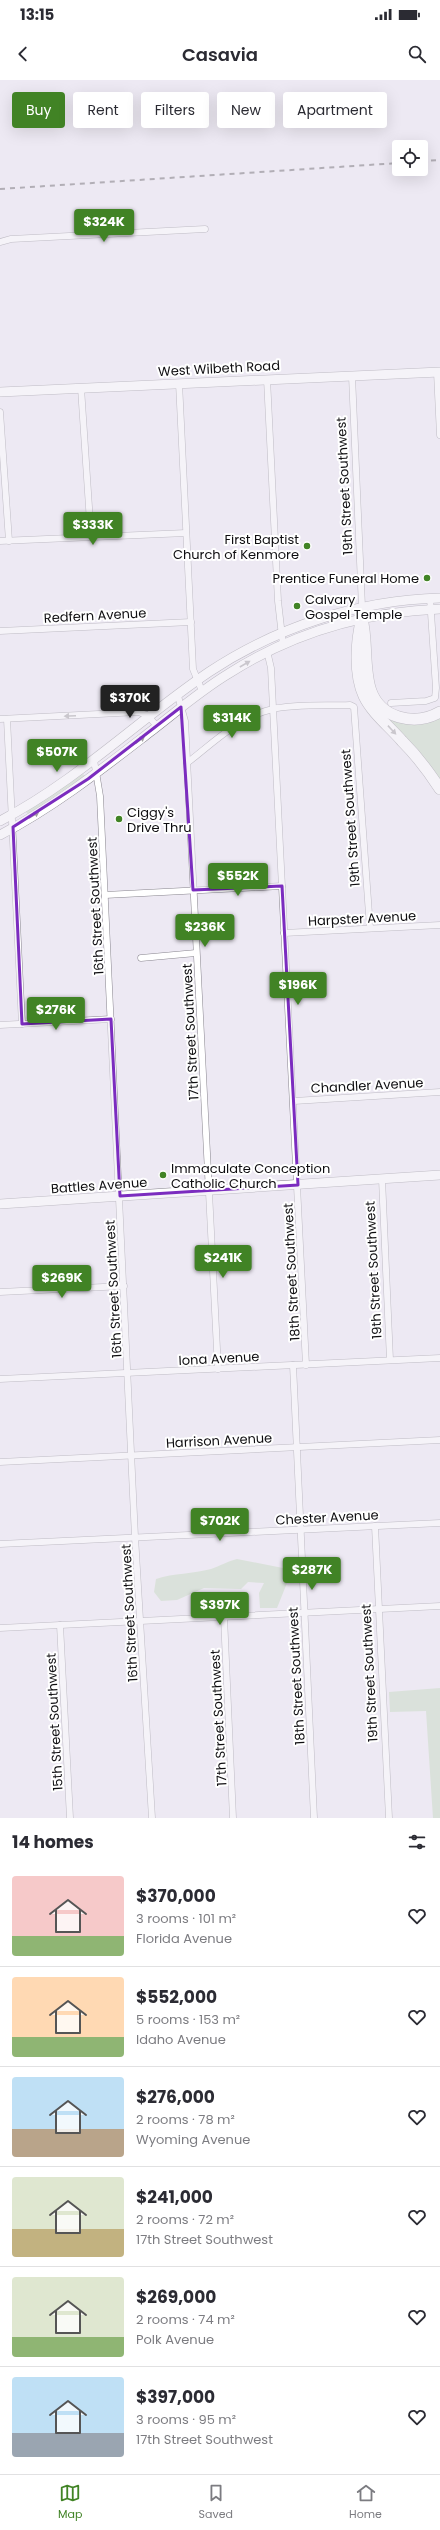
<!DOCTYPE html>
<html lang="en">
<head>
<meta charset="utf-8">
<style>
  body { margin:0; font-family:Poppins,sans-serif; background:#f2f2f3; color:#2b2b33; height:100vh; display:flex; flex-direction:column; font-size:15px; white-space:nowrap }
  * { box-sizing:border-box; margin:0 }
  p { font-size:13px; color:#7c7c81 }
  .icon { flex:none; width:22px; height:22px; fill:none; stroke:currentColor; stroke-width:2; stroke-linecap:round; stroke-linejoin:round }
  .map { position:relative; height:1738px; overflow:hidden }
  .side { display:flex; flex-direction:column; background:#fff; flex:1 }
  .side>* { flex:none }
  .hud { position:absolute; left:12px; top:12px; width:416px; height:36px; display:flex; gap:8px }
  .controls { position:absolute; left:392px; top:60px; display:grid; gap:8px }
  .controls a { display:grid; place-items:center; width:36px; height:36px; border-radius:4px; background:#fff; box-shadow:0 4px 16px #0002; font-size:20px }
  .price { position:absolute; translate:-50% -34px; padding:0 9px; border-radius:4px; background:#418325; color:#fff; font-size:13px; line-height:26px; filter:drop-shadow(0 1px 2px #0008) }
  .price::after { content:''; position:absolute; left:50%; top:24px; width:12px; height:9px; margin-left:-6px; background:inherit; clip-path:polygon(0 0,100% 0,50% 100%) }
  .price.current { background:#222; color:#fff }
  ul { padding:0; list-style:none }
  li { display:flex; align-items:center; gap:12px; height:100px; padding:0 12px }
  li+li { border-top:1px solid #e1e1e2 }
  li span { display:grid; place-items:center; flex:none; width:112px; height:80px; border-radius:4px; color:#555 }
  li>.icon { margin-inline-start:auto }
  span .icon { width:48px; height:48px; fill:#fffc; stroke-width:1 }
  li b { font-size:17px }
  h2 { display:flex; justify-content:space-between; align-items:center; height:48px; padding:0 12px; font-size:17px }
  .pill { padding:0 14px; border-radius:4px; background:#fff; box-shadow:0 4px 16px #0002; font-size:14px; line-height:36px }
  .pill.current { background:#418325; color:#fff }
  .status { display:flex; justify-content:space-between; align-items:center; height:28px; padding:0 20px; background:#fff; direction:ltr }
  .status svg { height:11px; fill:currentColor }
  header { display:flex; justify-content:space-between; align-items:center; height:52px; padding:0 12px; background:#fff; font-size:18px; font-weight:600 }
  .tab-bar { display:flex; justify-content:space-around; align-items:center; height:56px; border-top:1px solid #e1e1e2; background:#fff; font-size:11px; color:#7c7c81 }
  .tab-bar a { display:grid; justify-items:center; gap:2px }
  .tab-bar .current { color:#418325 }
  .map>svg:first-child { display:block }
  .green { fill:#c4d8be }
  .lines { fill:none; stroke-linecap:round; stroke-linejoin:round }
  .street-casing { stroke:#88858e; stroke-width:7 }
  .secondary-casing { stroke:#88858e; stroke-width:10 }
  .highway-casing { stroke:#88858e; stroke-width:12 }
  .street { stroke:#fff; stroke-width:6 }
  .secondary { stroke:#fff; stroke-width:9 }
  .highway { stroke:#fff; stroke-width:11 }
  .rail { stroke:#6a676d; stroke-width:2; stroke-dasharray:5 5; stroke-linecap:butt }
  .oneway { fill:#9f9e9f }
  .marked { fill:none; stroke:#7b2cbf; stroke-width:3; stroke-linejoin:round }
  .poi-dot { fill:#418325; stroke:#fff; stroke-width:1.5 }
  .labels { text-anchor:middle; stroke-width:4; stroke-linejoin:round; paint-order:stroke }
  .street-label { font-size:13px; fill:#0e0d10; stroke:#fff }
  .poi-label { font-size:13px; fill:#0e0d10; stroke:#fff; text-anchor:start }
</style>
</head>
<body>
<div class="status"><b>13:15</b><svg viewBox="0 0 49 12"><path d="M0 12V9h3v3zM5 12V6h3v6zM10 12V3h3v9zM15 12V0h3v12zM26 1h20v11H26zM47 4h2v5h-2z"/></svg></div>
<header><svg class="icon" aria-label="back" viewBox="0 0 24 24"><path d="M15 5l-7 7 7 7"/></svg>Casavia<svg class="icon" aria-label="search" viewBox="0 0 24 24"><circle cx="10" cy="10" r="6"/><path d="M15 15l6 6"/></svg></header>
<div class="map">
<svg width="440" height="1738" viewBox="0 0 440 1738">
  <rect width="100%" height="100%" fill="#ede9f3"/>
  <!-- green -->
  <g class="green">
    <polygon points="381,633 418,644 440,638 440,702"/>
    <polygon points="83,694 85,696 28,734 26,732"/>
    <path d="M237 1479 288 1489 295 1495 287 1503 277 1528H260L259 1513 264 1503 248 1502 241 1509 204 1508 177 1520 161 1521 154 1512 156 1499C174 1493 193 1494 211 1489 220 1486 228 1481 237 1479Z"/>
    <polygon points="440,1608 440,1738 433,1738 426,1631 390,1632 389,1612"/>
  </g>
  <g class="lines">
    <!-- street casing -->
    <g class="street-casing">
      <g id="street">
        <polyline points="0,162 11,159 205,149"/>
        <polyline points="437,292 440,355"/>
        <polyline points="352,296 362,527"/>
        <polyline points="267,299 278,521 283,565"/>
        <polyline points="179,303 193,589 202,611"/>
        <polyline points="81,308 91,457"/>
        <polyline points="0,332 9,461"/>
        <polyline points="0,461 186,453"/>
        <polyline points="0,551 191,542"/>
        <polyline points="267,571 271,588 306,1285"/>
        <polyline points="178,616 185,641 218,1289"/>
        <polyline points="391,623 426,621 435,618 436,608 430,518"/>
        <polyline points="0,639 138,632 147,635 157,646"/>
        <polyline points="7,639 22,944"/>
        <polyline points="94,680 100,716 135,1457 152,1738"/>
        <path d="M187 683C213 663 240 636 273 629 295 624 326 626 350 625L354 627 370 848"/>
        <polyline points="105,815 282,806"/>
        <polyline points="284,853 440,845"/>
        <polyline points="141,878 196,873"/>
        <polyline points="0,945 111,939"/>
        <polyline points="294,1021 440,1012"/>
        <polyline points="382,1099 390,1280"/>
        <polyline points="0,1212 124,1206"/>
        <polyline points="293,1285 314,1738"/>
        <polyline points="0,1299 440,1278"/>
        <polyline points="0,1382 440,1360"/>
        <polyline points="375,1446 389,1738"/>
        <polyline points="0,1464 440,1443"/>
        <polyline points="224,1537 233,1738"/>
        <polyline points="60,1545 70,1738"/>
        <polyline points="0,1548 440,1526"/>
      </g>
    </g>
    <!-- secondary casing -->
    <g class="secondary-casing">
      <g id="secondary">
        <polyline points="0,312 440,292"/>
        <path d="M0 741C77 701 138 640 209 592 277 547 359 520 440 518"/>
        <path d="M0 755C54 727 102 689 150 652 176 632 200 611 228 594 292 553 365 532 440 529"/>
        <polyline points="0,1124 440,1095"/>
      </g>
    </g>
    <!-- highway casing -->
    <g class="highway-casing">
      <g id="highway">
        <path d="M362 538C356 561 354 594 364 616 372 633 390 647 402 661 416 675 429 692 440 709"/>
        <path d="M362 539C371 572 355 624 399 637 413 641 428 639 440 632"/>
      </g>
    </g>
    <!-- street -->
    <use href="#street" class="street"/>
    <!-- secondary -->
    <use href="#secondary" class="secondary"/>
    <!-- highway -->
    <use href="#highway" class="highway"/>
    <!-- rail -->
    <g class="rail">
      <polyline points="421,81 440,80"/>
      <polyline points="0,109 399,83"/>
    </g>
  </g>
  <!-- one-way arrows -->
  <defs><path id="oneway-solid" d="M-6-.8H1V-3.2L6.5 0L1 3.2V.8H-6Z"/></defs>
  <g class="oneway">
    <use href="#oneway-solid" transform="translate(245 584) rotate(-30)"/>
    <use href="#oneway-solid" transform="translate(70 636) rotate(177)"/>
    <use href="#oneway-solid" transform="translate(392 650) rotate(47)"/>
    <use href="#oneway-solid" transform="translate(140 660) rotate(-38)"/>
    <use href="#oneway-solid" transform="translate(34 735) rotate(-32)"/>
  </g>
  <!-- marked area -->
  <path d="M0 0H440V1738H0ZM181 627 193 810 282 806 298 1105 120 1116 111 939 22 944 13 747 88 699Z" fill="#ede9f3" fill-opacity=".55" fill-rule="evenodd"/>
  <path class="marked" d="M181 627 193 810 282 806 298 1105 120 1116 111 939 22 944 13 747 88 699Z"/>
  <!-- markers -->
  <g class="poi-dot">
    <circle cx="307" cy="466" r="4"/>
    <circle cx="427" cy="498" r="4"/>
    <circle cx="297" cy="526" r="4"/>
    <circle cx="119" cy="739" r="4"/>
    <circle cx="163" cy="1095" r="4"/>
  </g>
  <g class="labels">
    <!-- street labels -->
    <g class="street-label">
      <text transform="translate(219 288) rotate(-3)" y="5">West Wilbeth Road</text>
      <text transform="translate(344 406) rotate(-93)" y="5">19th Street Southwest</text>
      <text transform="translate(95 535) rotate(-3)" y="5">Redfern Avenue</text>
      <text transform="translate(350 738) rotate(-94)" y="5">19th Street Southwest</text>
      <text transform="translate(95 826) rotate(-93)" y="5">16th Street Southwest</text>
      <text transform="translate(362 838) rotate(-3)" y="5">Harpster Avenue</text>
      <text transform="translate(190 952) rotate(-93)" y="5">17th Street Southwest</text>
      <text transform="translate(367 1005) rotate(-3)" y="5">Chandler Avenue</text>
      <text transform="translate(99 1105) rotate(-4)" y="5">Battles Avenue</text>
      <text transform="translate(373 1190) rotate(-93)" y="5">19th Street Southwest</text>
      <text transform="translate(291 1192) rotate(-93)" y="5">18th Street Southwest</text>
      <text transform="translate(113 1209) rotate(-93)" y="5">16th Street Southwest</text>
      <text transform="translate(219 1278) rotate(-3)" y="5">Iona Avenue</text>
      <text transform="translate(219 1360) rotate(-3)" y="5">Harrison Avenue</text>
      <text transform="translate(327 1437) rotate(-3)" y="5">Chester Avenue</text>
      <text transform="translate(129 1533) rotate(-93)" y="5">16th Street Southwest</text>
      <text transform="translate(369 1593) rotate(-93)" y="5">19th Street Southwest</text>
      <text transform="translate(296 1596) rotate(-93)" y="5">18th Street Southwest</text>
      <text transform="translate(218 1638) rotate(-93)" y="5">17th Street Southwest</text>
      <text transform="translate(54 1642) rotate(-93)" y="5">15th Street Southwest</text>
    </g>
    <!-- poi labels -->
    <g class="poi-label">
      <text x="299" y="464" text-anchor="end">First Baptist<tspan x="299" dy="15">Church of Kenmore</tspan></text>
      <text x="419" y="503" text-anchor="end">Prentice Funeral Home</text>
      <text x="305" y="524">Calvary<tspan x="305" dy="15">Gospel Temple</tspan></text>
      <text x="127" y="737">Ciggy's<tspan x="127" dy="15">Drive Thru</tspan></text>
      <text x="171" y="1093">Immaculate Conception<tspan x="171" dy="15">Catholic Church</tspan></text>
    </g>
  </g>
</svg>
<div class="controls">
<a><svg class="icon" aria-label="locate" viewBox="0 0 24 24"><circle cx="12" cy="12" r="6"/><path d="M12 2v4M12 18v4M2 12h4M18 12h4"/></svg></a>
</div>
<b class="price" style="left:104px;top:163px">$324K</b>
<b class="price" style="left:93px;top:466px">$333K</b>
<b class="price current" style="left:130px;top:639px">$370K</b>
<b class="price" style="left:232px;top:659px">$314K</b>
<b class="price" style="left:57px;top:693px">$507K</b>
<b class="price" style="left:238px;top:817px">$552K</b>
<b class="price" style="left:205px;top:868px">$236K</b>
<b class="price" style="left:298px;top:926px">$196K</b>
<b class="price" style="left:56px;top:951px">$276K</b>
<b class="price" style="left:223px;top:1199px">$241K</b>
<b class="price" style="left:62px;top:1219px">$269K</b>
<b class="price" style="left:220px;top:1462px">$702K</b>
<b class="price" style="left:312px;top:1511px">$287K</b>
<b class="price" style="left:220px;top:1546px">$397K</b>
<div class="hud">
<a class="pill current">Buy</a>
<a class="pill">Rent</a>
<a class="pill">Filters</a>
<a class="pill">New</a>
<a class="pill">Apartment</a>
</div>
</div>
<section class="side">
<h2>14 homes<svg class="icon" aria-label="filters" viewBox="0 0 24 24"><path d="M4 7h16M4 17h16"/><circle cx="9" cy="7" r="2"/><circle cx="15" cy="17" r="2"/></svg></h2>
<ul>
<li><span style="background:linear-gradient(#f6c9c9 75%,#8fb573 0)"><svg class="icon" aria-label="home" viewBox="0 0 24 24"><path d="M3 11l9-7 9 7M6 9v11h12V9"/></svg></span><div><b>$370,000</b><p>3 rooms · 101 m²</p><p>Florida Avenue</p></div><svg class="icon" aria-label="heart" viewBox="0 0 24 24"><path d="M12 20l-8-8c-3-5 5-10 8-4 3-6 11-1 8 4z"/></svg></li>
<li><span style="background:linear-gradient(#ffd9b3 75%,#8fb573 0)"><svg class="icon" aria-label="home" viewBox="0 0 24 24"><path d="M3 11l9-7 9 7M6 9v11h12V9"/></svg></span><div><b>$552,000</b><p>5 rooms · 153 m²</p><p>Idaho Avenue</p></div><svg class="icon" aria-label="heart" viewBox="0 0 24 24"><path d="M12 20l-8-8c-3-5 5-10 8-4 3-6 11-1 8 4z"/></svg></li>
<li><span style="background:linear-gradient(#bfe0f5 65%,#b9a48a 0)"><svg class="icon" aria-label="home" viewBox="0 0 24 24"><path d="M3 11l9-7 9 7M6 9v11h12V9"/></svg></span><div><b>$276,000</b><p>2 rooms · 78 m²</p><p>Wyoming Avenue</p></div><svg class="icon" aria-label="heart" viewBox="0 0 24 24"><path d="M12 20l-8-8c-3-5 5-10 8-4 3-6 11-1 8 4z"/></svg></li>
<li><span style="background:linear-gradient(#dfe7d0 65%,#c2b280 0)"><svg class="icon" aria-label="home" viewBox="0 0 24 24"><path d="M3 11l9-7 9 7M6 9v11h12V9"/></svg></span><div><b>$241,000</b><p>2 rooms · 72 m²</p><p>17th Street Southwest</p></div><svg class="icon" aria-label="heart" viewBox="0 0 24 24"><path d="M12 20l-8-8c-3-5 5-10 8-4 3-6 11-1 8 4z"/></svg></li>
<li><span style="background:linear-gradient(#dfe7d0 75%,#8fb573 0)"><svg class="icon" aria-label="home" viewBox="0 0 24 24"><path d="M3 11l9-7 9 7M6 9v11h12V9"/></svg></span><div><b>$269,000</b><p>2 rooms · 74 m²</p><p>Polk Avenue</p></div><svg class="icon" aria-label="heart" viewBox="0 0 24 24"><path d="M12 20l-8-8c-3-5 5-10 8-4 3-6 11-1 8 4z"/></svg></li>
<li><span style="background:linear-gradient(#bfe0f5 70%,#9aa5b1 0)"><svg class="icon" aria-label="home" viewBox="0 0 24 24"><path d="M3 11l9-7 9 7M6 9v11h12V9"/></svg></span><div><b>$397,000</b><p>3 rooms · 95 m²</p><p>17th Street Southwest</p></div><svg class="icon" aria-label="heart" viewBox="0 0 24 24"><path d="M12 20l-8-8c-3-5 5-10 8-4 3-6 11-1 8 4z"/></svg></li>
</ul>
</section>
<nav class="tab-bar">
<a class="current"><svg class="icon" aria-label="map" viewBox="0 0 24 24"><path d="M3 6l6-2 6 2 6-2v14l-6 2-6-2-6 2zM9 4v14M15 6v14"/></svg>Map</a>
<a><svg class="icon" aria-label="saved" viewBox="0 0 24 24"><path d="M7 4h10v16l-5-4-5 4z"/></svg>Saved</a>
<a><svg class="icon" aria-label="home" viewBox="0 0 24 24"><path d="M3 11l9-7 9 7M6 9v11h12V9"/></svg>Home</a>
</nav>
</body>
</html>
